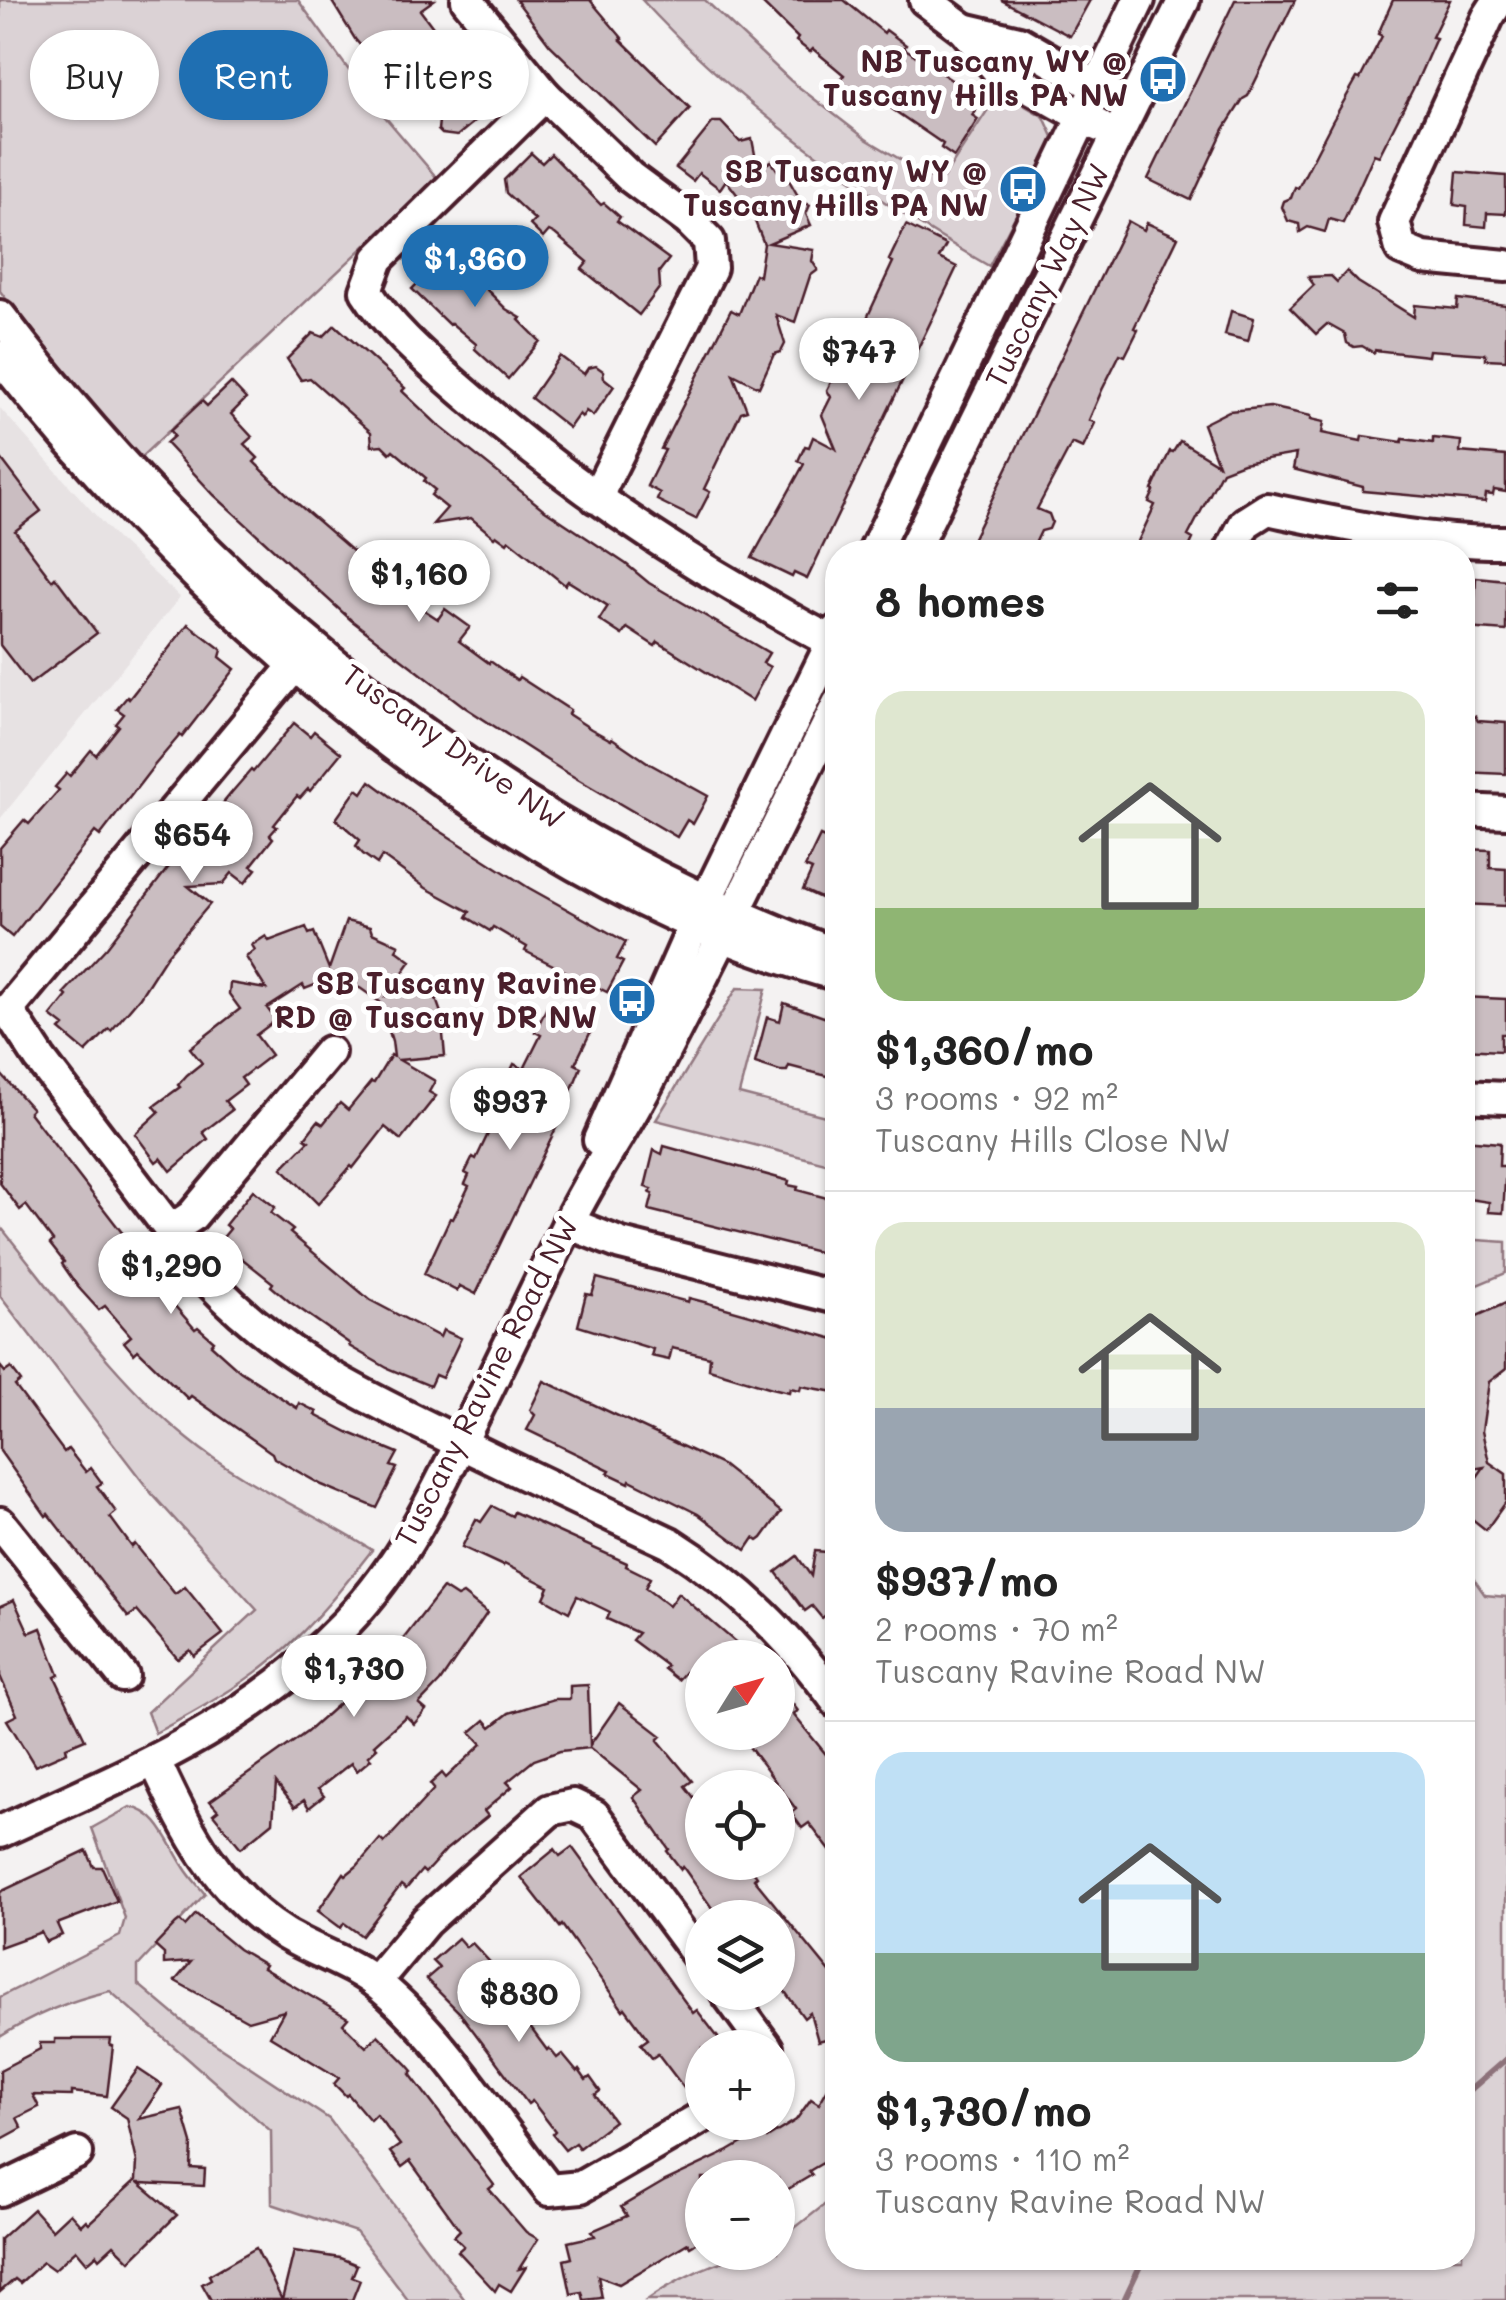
<!DOCTYPE html>
<html lang="en">
<head>
<meta charset="utf-8">
<style>
  body { margin:0; font-family:Mali,sans-serif; background:#f2f2f2; color:#222; height:100vh; display:flex; flex-direction:column; font-size:38px; white-space:nowrap }
  * { box-sizing:border-box; margin:0 }
  p { font-size:32px; color:#767676 }
  .icon { flex:none; width:55px; height:55px; fill:none; stroke:currentColor; stroke-width:2; stroke-linecap:round; stroke-linejoin:round }
  .map { position:relative; flex:1; overflow:hidden }
  .sheet { position:absolute; left:825px; top:540px; width:650px; height:1730px; display:flex; flex-direction:column; background:#fff; border-radius:40px; box-shadow:0 2px 8px #0004 }
  .sheet>* { flex:none }
  .banner { position:absolute; left:30px; top:30px; width:645px; height:90px; display:flex; gap:20px }
  .needle { width:65px; rotate:53deg }
  .tools { position:absolute; left:685px; top:1640px; display:grid; gap:20px }
  .tools a { display:grid; place-items:center; width:110px; height:110px; border-radius:50%; background:#fff; box-shadow:0 2px 8px #0004; font-size:50px }
  .price { position:absolute; translate:-50% -85px; padding:0 22px; border-radius:35px; background:#fff; color:#222; font-size:32px; line-height:65px; filter:drop-shadow(0 2px 5px #0008) }
  .price::after { content:''; position:absolute; left:50%; top:60px; width:30px; height:22px; margin-left:-15px; background:inherit; clip-path:polygon(0 0,100% 0,50% 100%) }
  .price.active { background:#1f6fb2; color:#fff }
  ul { padding:0; list-style:none }
  li { display:grid; align-content:center; gap:20px; height:530px; padding:0 50px }
  li+li { border-top:2px solid #e0e0e0 }
  li span { display:grid; place-items:center; height:310px; border-radius:30px; color:#555 }
  li>.icon { margin-inline-start:auto }
  span .icon { width:180px; height:180px; fill:#fffc; stroke-width:1 }
  li b { font-size:42px }
  h2 { display:flex; justify-content:space-between; align-items:center; height:120px; padding:0 50px; font-size:42px }
  .tag { padding:0 35px; border-radius:45px; background:#fff; box-shadow:0 2px 8px #0004; font-size:35px; line-height:90px }
  .tag.active { background:#1f6fb2; color:#fff }
  .map>svg:first-child { display:block }
  .built { fill:#e7e2e3 }
  .green { fill:#dbd2d5; stroke:#927880; stroke-width:2.5 }
  .lines { fill:none; stroke-linecap:round; stroke-linejoin:round }
  .stream { stroke:#8d727a; stroke-width:6 }
  .building { fill:#cabdc1; stroke:#4a1f2b; stroke-width:2.5 }
  .minor-casing { stroke:#4a1f2b; stroke-width:38 }
  .minor { stroke:#fff; stroke-width:30 }
  .labels { text-anchor:middle; stroke-width:10; stroke-linejoin:round; paint-order:stroke }
  .poi-label { font-size:30px; font-weight:bold; fill:#4a1f2b; stroke:#fff; text-anchor:end }
  .street-label { font-size:30px; fill:#4a1f2b; stroke:#fff }
</style>
</head>
<body>
<div class="map">
<svg width="1506" height="2300" viewBox="0 0 1506 2300">
  <rect width="100%" height="100%" fill="#f4f2f2"/>
  <filter id="ink" filterUnits="userSpaceOnUse"><feTurbulence type="fractalNoise" baseFrequency=".01" numOctaves="2"/><feDisplacementMap in="SourceGraphic" scale="20" xChannelSelector="R" yChannelSelector="G"/><feConvolveMatrix kernelMatrix="1 2 1 2 8 2 1 2 1" color-interpolation-filters="sRGB"/></filter>
  <g filter="url(#ink)">
    <!-- built -->
    <polygon class="built" points="0,408 116,538 180,597 0,819"/>
    <!-- green -->
    <g class="green">
      <polygon points="0,0 298,0 369,98 437,178 138,460 58,367 0,291"/>
      <path d="M642 0H705L791 81 866 139 940 183 1000 91 1044 117 1055 141 989 266C862 193 742 109 642 0Z"/>
      <polygon points="737,988 766,989 739,1094 837,1119 837,1166 656,1120"/>
      <path d="M0 1226C60 1300 114 1379 188 1439 244 1485 312 1512 372 1550 344 1586 314 1624 279 1654 241 1686 199 1710 155 1733L147 1712 257 1610 152 1494 0 1296Z"/>
      <polygon points="1462,1239 1506,1242 1506,1273 1463,1291"/>
      <path d="M1463 1564 1485 1595 1506 1597V2300H647C685 2274 731 2252 778 2252V2241L837 2195 838 2258H1462Z"/>
      <path d="M130 1807C160 1812 169 1845 184 1867 190 1877 198 1885 205 1894L138 1966V1984L188 2026 329 2119 465 2300H408L356 2232 272 2204 271 2131 110 1991C71 2000 33 2015 0 2037V1997L120 1936 125 1918 92 1828Z"/>
    </g>
    <g class="lines">
      <!-- stream -->
      <g class="stream">
        <polyline points="1462,2097 1506,2059"/>
        <polyline points="1124,2300 1140,2266 1148,2258"/>
      </g>
    </g>
    <!-- building -->
    <g class="building">
      <polygon points="331,0 434,0 420,10 435,30 433,32 468,77 473,73 488,90 475,100 485,113 457,136 442,134 438,130 442,93 421,110 416,103 412,107 355,39"/>
      <polygon points="516,0 590,0 623,39 621,40 690,108 655,147 550,45"/>
      <polygon points="759,0 844,0 884,33 886,30 906,45 904,48 981,100 972,115 978,119 954,157 941,148 943,144 870,94 865,102 839,82 844,75 813,49 810,52 796,41 798,38"/>
      <polygon points="1001,0 1090,0 1070,36"/>
      <polygon points="1235,0 1295,0 1248,96 1243,99 1224,129 1191,200 1148,179"/>
      <polygon points="1393,0 1450,0 1432,37 1436,38 1417,81 1379,156 1374,154 1343,223 1329,219 1325,232 1308,227 1300,232 1299,224 1288,221 1282,207 1284,201 1291,198 1295,187 1298,188 1332,122 1357,78 1360,79 1382,36 1378,34"/>
      <polygon points="713,122 721,122 740,142 752,139 758,170 771,161 778,171 782,168 801,201 810,205 806,214 811,225 769,243 814,250 812,261 818,270 810,276 795,322 776,315 785,344 781,352 774,354 759,387 733,374 747,410 741,412 704,489 710,492 696,519 657,500 660,493 647,486 665,450 661,449 731,310 739,314 755,274 759,276 764,244 752,214 726,180 720,189 699,173 693,181 676,168"/>
      <polygon points="531,153 542,163 551,154 601,205 604,203 620,217 617,221 669,259 659,272 660,287 639,315 582,269 588,262 555,234 549,231 543,238 530,225 535,220 506,193 504,180"/>
      <polygon points="1457,172 1506,176 1506,214 1487,213 1486,227 1466,225 1467,207 1454,205"/>
      <polygon points="1128,221 1144,230 1147,223 1178,237 1134,328 1138,330 1125,356 1120,354 1102,390 1089,420 1095,423 1083,448 1072,443 1037,509 1049,514 1052,522 1049,529 1041,531 1031,552 966,552"/>
      <polygon points="906,225 946,245 939,258 957,267 807,579 794,573 792,577 752,558 804,464 798,461 805,446 809,447 813,437 836,449 822,415 831,397 827,390 831,382 839,379 850,355 848,350 856,347 870,319 867,318 893,262 889,260"/>
      <polygon points="448,242 488,283 484,287 506,309 521,318 519,320 540,341 508,379 475,349 476,344 451,323 449,325 412,289 422,279 417,273"/>
      <polygon points="1347,271 1358,282 1414,317 1415,305 1457,309 1458,299 1506,305 1506,360 1486,359 1486,354 1429,350 1428,356 1375,350 1374,353 1362,346 1354,347 1347,343 1345,334 1327,324 1316,334 1290,308 1314,285 1308,277 1331,276 1337,282"/>
      <polygon points="1231,311 1254,318 1248,341 1225,335"/>
      <polygon points="335,325 405,388 402,391 438,425 542,508 626,564 649,583 769,653 763,663 770,667 752,701 658,642 655,646 627,628 622,635 599,620 608,606 568,581 565,585 509,540 507,543 496,535 494,537 471,518 433,524 447,508 431,495 435,490 424,481 426,478 393,450 390,453 382,445 372,446 371,432 310,378 301,380 287,359 313,333 323,337"/>
      <polygon points="560,356 584,374 588,368 596,366 603,371 604,378 614,386 593,416 586,411 582,417 579,414 569,428 531,398"/>
      <polygon points="231,383 246,399 231,414 252,437 244,444 258,458 254,462 290,497 412,602 438,619 445,609 470,627 459,641 489,663 490,661 517,680 519,677 570,710 568,714 591,729 611,740 612,738 650,764 708,796 693,824 687,820 677,837 562,770 466,708 351,620 214,495 166,443 174,436 170,431 202,401 207,406"/>
      <polygon points="1270,407 1311,416 1311,419 1324,422 1322,433 1361,441 1362,436 1402,442 1403,439 1433,443 1433,438 1461,441 1460,452 1506,456 1506,492 1494,490 1493,495 1486,494 1485,502 1363,491 1363,487 1293,469 1296,454 1243,463 1222,471 1188,536 1193,539 1187,552 1133,552 1155,505 1149,502 1154,491 1152,490 1170,451 1173,452 1180,441 1218,464 1203,424 1229,411"/>
      <polygon points="0,457 41,511 15,531 52,580 55,577 97,633 30,684 0,645"/>
      <polygon points="1476,577 1506,580 1506,631 1466,628 1467,595 1475,596"/>
      <polygon points="188,624 222,650 220,657 235,669 182,737 180,735 153,767 100,836 95,832 12,937 0,927 0,848 24,820 29,824 59,790 55,787 67,773 70,776 91,750 96,755 119,726 116,724 124,714 117,709 127,697 129,699"/>
      <polygon points="1475,716 1478,721 1506,723 1506,774 1462,772 1462,727"/>
      <polygon points="294,723 310,736 314,731 341,753 310,791 308,789 300,798 297,796 274,825 277,827 270,835 273,838 251,866 256,869 245,883 232,873 223,884 188,886 210,904 167,955 140,997 111,1031 109,1029 86,1052 60,1030 64,1026 51,1016 67,996 64,993 107,947 188,842 193,846 223,810 220,807 232,792 251,770 253,772"/>
      <polygon points="370,781 423,820 529,888 626,942 617,959 623,962 607,992 525,951 527,947 493,927 490,931 467,917 470,912 426,888 382,856 377,864 363,854 356,846 360,840 336,819 357,789 362,793"/>
      <polygon points="820,836 838,844 838,906 803,890 812,870 805,867"/>
      <polygon points="1462,849 1490,850 1490,868 1506,869 1506,906 1462,904"/>
      <polygon points="346,921 370,927 372,933 399,945 396,950 411,961 386,996 442,977 448,995 436,999 441,1013 445,1056 399,1060 435,1081 429,1092 436,1096 401,1140 385,1127 353,1168 351,1166 318,1204 282,1168 309,1141 305,1138 318,1121 323,1124 340,1103 348,1110 371,1082 374,1083 391,1055 394,1057 392,1041 380,1002 360,988 332,978 305,989 303,985 267,1008 276,1020 256,1035 271,1055 241,1078 246,1085 225,1101 232,1110 203,1132 208,1139 171,1171 161,1158 156,1162 135,1134 159,1112 154,1106 180,1087 178,1085 187,1075 202,1063 190,1048 240,1009 229,994 230,983 266,989 246,957 255,950 252,945 266,936 269,941 306,927 309,934 314,932 329,969"/>
      <polygon points="1462,997 1506,999 1506,1034 1501,1034 1501,1051 1462,1049"/>
      <polygon points="784,1003 838,1022 838,1079 789,1066 787,1071 780,1071 755,1063 767,1017 780,1021"/>
      <polygon points="547,1007 592,1029 575,1064 581,1067 556,1128 476,1294 460,1286 457,1291 424,1274 450,1218 453,1219 469,1186 465,1184 469,1175 465,1173 473,1157 476,1159 498,1113 492,1110 514,1064 524,1069 541,1035 535,1032"/>
      <polygon points="0,1073 32,1109 29,1112 171,1296 168,1298 195,1329 198,1327 214,1341 211,1345 240,1371 297,1408 299,1403 317,1412 315,1415 352,1434 398,1453 391,1466 397,1468 377,1508 322,1485 274,1458 272,1453 191,1396 188,1399 138,1350 134,1354 124,1342 131,1336 105,1306 99,1310 78,1287 62,1264 64,1262 50,1244 53,1241 26,1205 20,1210 0,1183"/>
      <polygon points="1462,1140 1500,1143 1499,1166 1506,1166 1503,1213 1488,1212 1489,1202 1462,1198"/>
      <polygon points="664,1146 789,1181 788,1185 798,1187 797,1190 838,1201 838,1257 649,1210 653,1194 650,1193 652,1189 645,1187 654,1150 662,1154"/>
      <polygon points="253,1190 275,1207 271,1213 293,1230 290,1233 370,1300 440,1337 443,1330 461,1338 442,1378 435,1375 430,1386 387,1368 349,1346 350,1344 290,1302 271,1286 273,1283 220,1241 230,1229 225,1225"/>
      <polygon points="597,1278 688,1302 689,1298 708,1303 838,1340 835,1392 801,1386 800,1390 790,1388 789,1392 772,1388 709,1369 710,1357 672,1348 669,1360 651,1356 653,1349 578,1326 586,1294 592,1295"/>
      <polygon points="1506,1303 1506,1369 1489,1382 1482,1431 1489,1462 1506,1474 1506,1502 1486,1530 1462,1511 1462,1498 1484,1467 1462,1471 1462,1326 1479,1315"/>
      <polygon points="0,1366 5,1372 11,1368 21,1381 15,1386 64,1452 68,1449 86,1472 91,1468 102,1483 97,1486 116,1512 110,1517 132,1547 135,1544 175,1594 185,1587 223,1634 194,1656 190,1650 178,1659 137,1611 128,1617 48,1514 46,1516 0,1451"/>
      <polygon points="544,1381 722,1465 781,1512 762,1538 758,1541 754,1538 746,1550 698,1514 630,1480 629,1483 608,1473 610,1470 527,1430 535,1415 530,1410"/>
      <polygon points="492,1506 512,1516 514,1512 627,1563 626,1566 650,1578 645,1588 669,1606 678,1593 754,1658 702,1658 702,1690 685,1672 678,1680 664,1669 667,1666 632,1640 638,1633 607,1619 610,1612 577,1596 569,1612 544,1598 549,1587 504,1564 503,1566 462,1547 476,1519 481,1522"/>
      <polygon points="815,1551 838,1553 838,1606 822,1618 812,1606 805,1611 776,1572 797,1556 811,1576"/>
      <polygon points="443,1588 457,1597 463,1594 487,1613 440,1682 419,1704 426,1710 414,1724 406,1716 374,1745 377,1748 368,1756 371,1759 357,1771 351,1763 318,1789 324,1796 309,1808 304,1800 295,1807 276,1783 273,1822 241,1848 213,1814 218,1810 210,1801 307,1732 363,1682 404,1638"/>
      <polygon points="14,1600 29,1633 41,1628 59,1675 55,1677 85,1739 66,1747 67,1752 35,1766 7,1720 17,1715 0,1676 0,1606"/>
      <polygon points="588,1685 590,1745 619,1703 662,1736 658,1740 692,1781 685,1786 702,1808 702,1862 747,1862 757,1876 754,1879 838,1982 838,2036 818,2041 810,2013 804,2018 778,1982 778,1918 719,1918 683,1867 681,1869 667,1851 669,1849 633,1797 642,1790 590,1748 560,1751 534,1760 507,1782 512,1787 484,1811 488,1816 447,1849 425,1873 422,1870 406,1889 401,1885 362,1936 344,1923 341,1928 318,1911 344,1873 346,1875 357,1866 380,1839 384,1843 434,1789 430,1784 442,1773 446,1778 482,1744 471,1732 485,1720 491,1727 509,1713 554,1699 570,1699 570,1686"/>
      <polygon points="778,1685 798,1711 793,1714 838,1769 838,1861 809,1823 802,1828 791,1813 796,1809 738,1732 778,1732"/>
      <polygon points="572,1847 693,2013 697,2010 726,2048 702,2048 702,2080 687,2092 658,2054 652,2058 641,2044 648,2039 625,2008 623,2010 562,1925 560,1927 521,1877 555,1849 560,1856"/>
      <polygon points="87,1851 94,1867 102,1867 117,1901 57,1924 62,1935 46,1942 41,1932 0,1947 0,1892"/>
      <polygon points="196,1914 238,1949 265,1965 263,1968 348,2018 343,2024 366,2047 378,2035 407,2064 413,2071 410,2074 494,2185 489,2189 526,2232 538,2239 519,2269 526,2267 511,2291 499,2284 495,2291 458,2251 464,2246 454,2236 460,2230 410,2161 402,2167 390,2152 400,2145 376,2114 370,2120 348,2094 346,2096 334,2084 339,2078 270,2036 284,2011 248,2021 175,1981 191,1962 164,1964 164,1954 155,1946 176,1924 180,1921 185,1926"/>
      <polygon points="458,1938 466,1947 472,1943 513,1987 532,2012 524,2019 547,2050 549,2048 557,2058 562,2054 577,2072 579,2070 586,2080 590,2077 600,2091 595,2095 614,2121 579,2148 575,2143 565,2150 552,2134 555,2131 532,2101 528,2104 460,2013 426,1979 439,1968 432,1961"/>
      <polygon points="55,2039 111,2039 110,2045 113,2046 107,2096 72,2092 72,2096 33,2095 39,2107 17,2118 22,2128 0,2140 0,2070 40,2049 40,2043 55,2043"/>
      <polygon points="138,2069 162,2085 139,2119 182,2109 192,2143 191,2168 205,2169 204,2186 139,2183 177,2215 130,2261 114,2245 100,2258 97,2254 87,2263 76,2250 54,2270 43,2262 20,2283 15,2279 0,2292 0,2239 33,2209 52,2230 70,2213 81,2225 86,2220 89,2223 136,2180 137,2162 127,2118 111,2107"/>
      <polygon points="838,2071 838,2154 809,2171 812,2175 778,2195 778,2178 702,2178 702,2239 690,2246 688,2243 619,2284 598,2276 602,2298 584,2300 582,2292 571,2294 564,2260 572,2258 568,2242 595,2236 592,2231 627,2216 621,2207 665,2181 727,2152 763,2131 767,2138 796,2120 811,2099 819,2104"/>
      <polygon points="256,2248 282,2300 294,2251 340,2258 357,2265 352,2277 360,2280 352,2300 211,2300 202,2284 211,2279 209,2275"/>
    </g>
    <g class="lines">
      <!-- minor casing -->
      <g class="minor-casing">
        <g id="minor">
          <polyline points="467,0 545,95"/>
          <polyline points="925,0 964,29 996,68 1099,126"/>
          <polyline points="1499,0 1488,17 1394,222 1401,249 1423,258 1506,266"/>
          <polyline points="964,29 1019,42 1111,95"/>
          <path d="M0 316C215 599 503 833 838 955"/>
          <path d="M0 357C204 615 514 888 838 975"/>
          <path d="M596 498 711 268 709 241 688 220 630 177 545 95 378 259 366 291C390 329 426 359 460 389 548 466 643 534 744 592 775 610 805 629 838 644"/>
          <polyline points="874,552 1139,0"/>
          <polyline points="912,552 1184,0"/>
          <path d="M1230 552 1245 523 1267 509C1345 525 1426 543 1506 542"/>
          <path d="M311 646 8 1010 40 1059 210 1282C275 1352 355 1392 440 1433 516 1471 593 1507 670 1543 741 1588 788 1635 838 1703"/>
          <polyline points="1462,810 1506,812"/>
          <polyline points="1462,1096 1506,1098"/>
          <polyline points="599,1140 694,925 838,630"/>
          <polyline points="568,1223 621,1244 838,1298"/>
          <polyline points="171,1230 192,1216 329,1052"/>
          <polyline points="0,1523 123,1676"/>
          <path d="M155 1761C186 1830 218 1892 285 1934 315 1952 352 1963 379 1985 443 2038 497 2124 549 2190L581 2187 702 2117"/>
          <path d="M0 1832C128 1773 247 1727 347 1622 403 1563 435 1496 470 1424 504 1357 536 1288 570 1220 593 1173 624 1130 648 1083 714 957 775 830 838 704"/>
          <polyline points="375,1982 426,1921 550,1810 573,1805 594,1815 702,1961"/>
          <polyline points="726,1992 767,2048"/>
          <polyline points="0,2190 77,2153"/>
        </g>
      </g>
      <!-- minor -->
      <use href="#minor" class="minor"/>
    </g>
  </g>
  <!-- icons -->
  <defs>
    <g id="bus-disc" transform="scale(2.5)"><circle r="9.5" fill="#1f6fb2" stroke="#fff"/><path d="M-5-6H5V4H4V6H2V4H-2V6H-4V4H-5ZM-3.5-4V0h7V-4ZM-3.5 1.2v1.5H-2V1.2ZM2 1.2v1.5H3.5V1.2Z" fill="#fff"/></g>
  </defs>
  <g fill-rule="evenodd">
    <use href="#bus-disc" x="1163" y="79"/>
    <use href="#bus-disc" x="1023" y="189"/>
    <use href="#bus-disc" x="632" y="1001"/>
  </g>
  <g class="labels">
    <!-- poi labels -->
    <g class="poi-label">
      <text x="1128" y="72">NB Tuscany WY @<tspan x="1128" dy="34">Tuscany Hills PA NW</tspan></text>
      <text x="988" y="182">SB Tuscany WY @<tspan x="988" dy="34">Tuscany Hills PA NW</tspan></text>
      <text x="597" y="994">SB Tuscany Ravine<tspan x="597" dy="34">RD @ Tuscany DR NW</tspan></text>
    </g>
    <!-- street labels -->
    <g class="street-label">
      <text transform="translate(1048 276) rotate(-64)" y="10">Tuscany Way NW</text>
      <text transform="translate(453 747) rotate(35)" y="10">Tuscany Drive NW</text>
      <text transform="translate(487 1382) rotate(-63)" y="10">Tuscany Ravine Road NW</text>
    </g>
  </g>
</svg>
<div class="tools">
<a><svg class="needle" viewBox="-14 -14 28 28"><path d="M0-13l5 13h-10z" fill="#e53935"/><path d="M0 13l5-13h-10z" fill="#767676"/></svg></a>
<a><svg class="icon" aria-label="locate" viewBox="0 0 24 24"><circle cx="12" cy="12" r="6"/><path d="M12 2v4M12 18v4M2 12h4M18 12h4"/></svg></a>
<a><svg class="icon" aria-label="layers" viewBox="0 0 24 24"><path d="M12 4l9 5-9 5-9-5zM3 14l9 5 9-5"/></svg></a>
<a>+</a>
<a>−</a>
</div>
<b class="price active" style="left:475px;top:310px">$1,360</b>
<b class="price" style="left:859px;top:403px">$747</b>
<b class="price" style="left:419px;top:625px">$1,160</b>
<b class="price" style="left:192px;top:886px">$654</b>
<b class="price" style="left:510px;top:1153px">$937</b>
<b class="price" style="left:171px;top:1317px">$1,290</b>
<b class="price" style="left:354px;top:1720px">$1,730</b>
<b class="price" style="left:519px;top:2045px">$830</b>
<div class="banner">
<a class="tag">Buy</a>
<a class="tag active">Rent</a>
<a class="tag">Filters</a>
</div>
<section class="sheet">
<h2>8 homes<svg class="icon" aria-label="filters" viewBox="0 0 24 24"><path d="M4 7h16M4 17h16"/><circle cx="9" cy="7" r="2"/><circle cx="15" cy="17" r="2"/></svg></h2>
<ul>
<li><span style="background:linear-gradient(#dfe7d0 70%,#8fb573 0)"><svg class="icon" aria-label="home" viewBox="0 0 24 24"><path d="M3 11l9-7 9 7M6 9v11h12V9"/></svg></span><div><b>$1,360/mo</b><p>3 rooms · 92 m²</p><p>Tuscany Hills Close NW</p></div></li>
<li><span style="background:linear-gradient(#dfe7d0 60%,#9aa5b1 0)"><svg class="icon" aria-label="home" viewBox="0 0 24 24"><path d="M3 11l9-7 9 7M6 9v11h12V9"/></svg></span><div><b>$937/mo</b><p>2 rooms · 70 m²</p><p>Tuscany Ravine Road NW</p></div></li>
<li><span style="background:linear-gradient(#bfe0f5 65%,#7fa58c 0)"><svg class="icon" aria-label="home" viewBox="0 0 24 24"><path d="M3 11l9-7 9 7M6 9v11h12V9"/></svg></span><div><b>$1,730/mo</b><p>3 rooms · 110 m²</p><p>Tuscany Ravine Road NW</p></div></li>
</ul>
</section>
</div>
</body>
</html>
